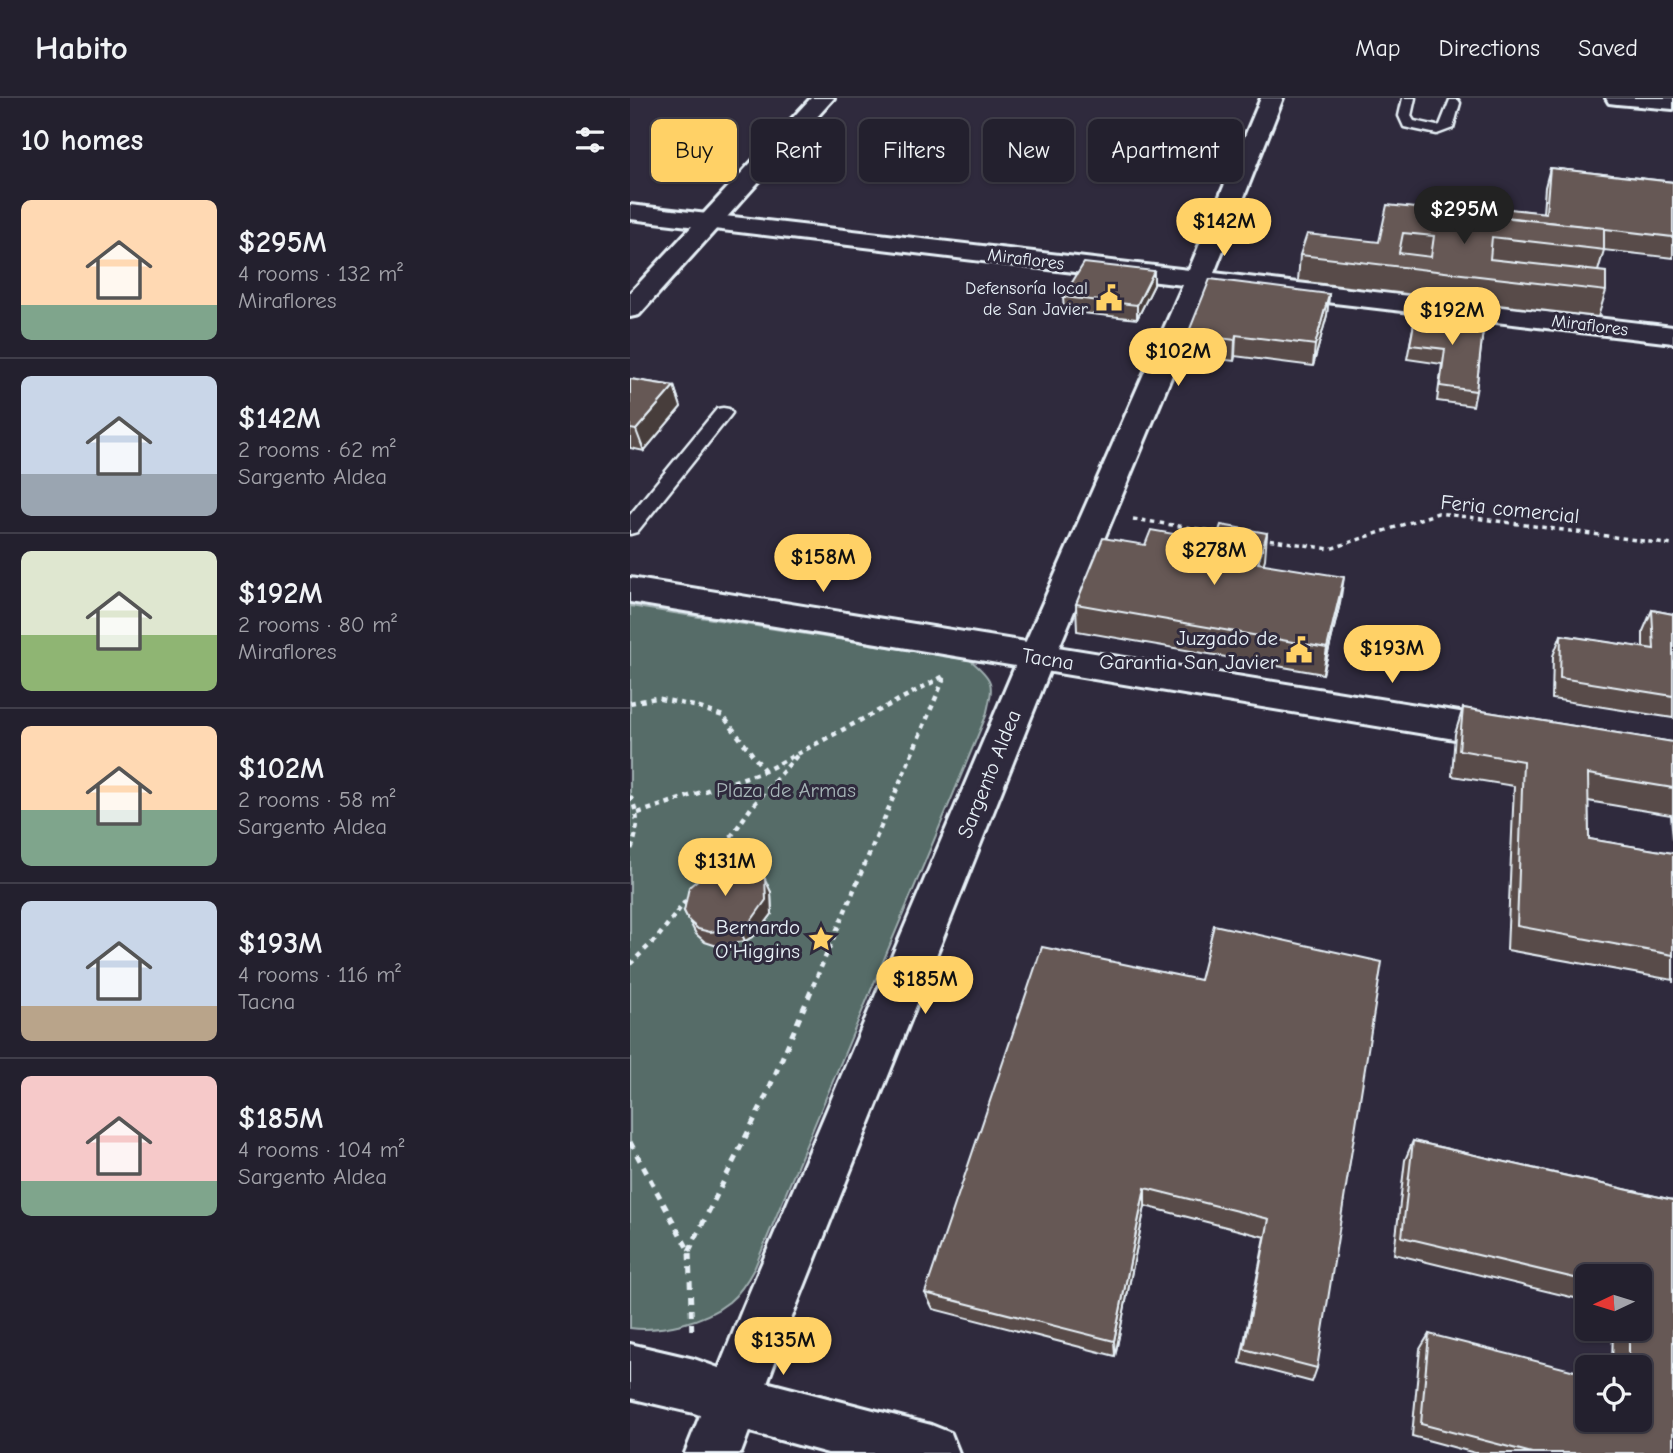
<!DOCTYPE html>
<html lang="en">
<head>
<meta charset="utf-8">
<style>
  body { margin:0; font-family:"Comic Neue",sans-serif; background:#2b2836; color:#f1f3f6; height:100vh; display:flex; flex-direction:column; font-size:26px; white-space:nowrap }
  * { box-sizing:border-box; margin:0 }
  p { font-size:23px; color:#a3a3aa }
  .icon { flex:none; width:38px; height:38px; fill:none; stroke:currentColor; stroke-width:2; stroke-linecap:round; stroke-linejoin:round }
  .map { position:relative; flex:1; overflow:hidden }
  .drawer { display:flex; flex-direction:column; background:#23202e; width:630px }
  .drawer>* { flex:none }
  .banner { position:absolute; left:21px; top:21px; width:665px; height:63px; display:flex; gap:14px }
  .needle { width:46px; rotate:266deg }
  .fabs { position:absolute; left:945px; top:1166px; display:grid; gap:14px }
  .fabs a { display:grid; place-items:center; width:77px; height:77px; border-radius:10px; background:#23202e; box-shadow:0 2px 5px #0004,0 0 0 2px #403e4a; font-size:35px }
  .price { position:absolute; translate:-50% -60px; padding:0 16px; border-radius:24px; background:#ffd166; color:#111; font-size:23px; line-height:46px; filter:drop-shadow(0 2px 4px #0008) }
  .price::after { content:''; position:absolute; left:50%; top:42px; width:21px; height:16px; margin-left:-10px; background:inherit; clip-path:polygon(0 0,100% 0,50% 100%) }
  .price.active { background:#222; color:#fff }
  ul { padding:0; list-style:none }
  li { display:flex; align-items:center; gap:21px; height:175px; padding:0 21px }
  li+li { border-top:2px solid #403e4a }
  li span { display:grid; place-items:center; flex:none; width:196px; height:140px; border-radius:10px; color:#555 }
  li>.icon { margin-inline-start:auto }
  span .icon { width:84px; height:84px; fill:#fffc; stroke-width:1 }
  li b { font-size:30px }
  h2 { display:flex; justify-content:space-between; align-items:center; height:84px; padding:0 21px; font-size:30px }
  .tag { padding:0 24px; border-radius:10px; background:#23202e; box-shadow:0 2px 5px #0004,0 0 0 2px #403e4a; font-size:24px; line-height:63px }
  .tag.active { background:#ffd166; color:#111 }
  header { display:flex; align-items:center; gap:42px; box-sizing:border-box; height:98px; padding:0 35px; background:#23202e; border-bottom:2px solid #403e4a }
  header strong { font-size:33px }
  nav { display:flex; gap:38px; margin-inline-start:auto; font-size:24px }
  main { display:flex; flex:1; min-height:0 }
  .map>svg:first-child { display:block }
  .green { fill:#566c67; stroke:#9faeb0; stroke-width:2 }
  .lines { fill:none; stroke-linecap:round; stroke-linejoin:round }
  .service-casing { stroke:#e8f1f8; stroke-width:5 }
  .minor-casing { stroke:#e8f1f8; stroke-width:6 }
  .tertiary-casing { stroke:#e8f1f8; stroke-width:6 }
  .path-far2 { stroke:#e8f1f8; stroke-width:3.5; stroke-dasharray:4.5 4.5; stroke-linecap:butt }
  .path-far1 { stroke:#e8f1f8; stroke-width:4.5; stroke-dasharray:5 5; stroke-linecap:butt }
  .path { stroke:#e8f1f8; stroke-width:5; stroke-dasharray:7 7; stroke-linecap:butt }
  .service { fill:#2f2a3d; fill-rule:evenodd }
  .minor { fill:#2f2a3d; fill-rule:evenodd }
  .tertiary { fill:#2f2a3d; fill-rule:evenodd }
  .wall { fill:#584c48; stroke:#e8f1f8; stroke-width:2 }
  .shaded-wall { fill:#473e3b; stroke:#e8f1f8; stroke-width:2 }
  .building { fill:#665854; stroke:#e8f1f8; stroke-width:2; fill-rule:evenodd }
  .labels { text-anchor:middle; stroke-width:6; stroke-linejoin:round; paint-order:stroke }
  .far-street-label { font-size:18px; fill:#e8f1f8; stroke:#2f2a3d }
  .far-poi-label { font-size:18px; fill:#e8f1f8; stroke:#2f2a3d; text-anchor:end }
  .street-label { font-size:21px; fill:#e8f1f8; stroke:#2f2a3d }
  .poi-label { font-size:21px; fill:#e8f1f8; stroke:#2f2a3d; text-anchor:end }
  .park-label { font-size:21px; fill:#a6b5b7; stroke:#2f2a3d }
</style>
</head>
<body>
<header>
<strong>Habito</strong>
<nav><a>Map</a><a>Directions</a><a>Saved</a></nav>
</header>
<main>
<section class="drawer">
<h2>10 homes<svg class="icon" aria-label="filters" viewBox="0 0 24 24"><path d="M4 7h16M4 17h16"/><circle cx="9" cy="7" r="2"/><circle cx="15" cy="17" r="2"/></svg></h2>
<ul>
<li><span style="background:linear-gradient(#ffd9b3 75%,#7fa58c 0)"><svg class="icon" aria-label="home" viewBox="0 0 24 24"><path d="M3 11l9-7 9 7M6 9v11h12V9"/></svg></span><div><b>$295M</b><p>4 rooms · 132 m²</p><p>Miraflores</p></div></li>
<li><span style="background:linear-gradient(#c9d6e8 70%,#9aa5b1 0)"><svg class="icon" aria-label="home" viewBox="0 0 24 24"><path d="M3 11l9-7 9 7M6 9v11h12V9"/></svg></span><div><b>$142M</b><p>2 rooms · 62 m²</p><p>Sargento Aldea</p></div></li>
<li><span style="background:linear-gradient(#dfe7d0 60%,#8fb573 0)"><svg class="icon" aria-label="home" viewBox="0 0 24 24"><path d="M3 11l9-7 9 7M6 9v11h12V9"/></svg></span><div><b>$192M</b><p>2 rooms · 80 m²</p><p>Miraflores</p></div></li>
<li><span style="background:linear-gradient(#ffd9b3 60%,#7fa58c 0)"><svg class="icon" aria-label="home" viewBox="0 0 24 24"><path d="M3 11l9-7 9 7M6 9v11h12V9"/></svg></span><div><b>$102M</b><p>2 rooms · 58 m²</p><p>Sargento Aldea</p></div></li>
<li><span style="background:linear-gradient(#c9d6e8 75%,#b9a48a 0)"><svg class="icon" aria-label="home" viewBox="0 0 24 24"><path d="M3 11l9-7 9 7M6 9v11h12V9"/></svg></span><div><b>$193M</b><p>4 rooms · 116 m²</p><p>Tacna</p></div></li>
<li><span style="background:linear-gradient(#f6c9c9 75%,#7fa58c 0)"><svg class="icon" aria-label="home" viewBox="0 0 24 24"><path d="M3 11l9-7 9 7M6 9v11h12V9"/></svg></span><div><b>$185M</b><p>4 rooms · 104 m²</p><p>Sargento Aldea</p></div></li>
</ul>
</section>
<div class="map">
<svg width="1043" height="1355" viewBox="0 0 1043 1355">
  <rect width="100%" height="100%" fill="#2f2a3d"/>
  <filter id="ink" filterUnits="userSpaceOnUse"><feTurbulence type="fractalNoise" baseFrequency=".0143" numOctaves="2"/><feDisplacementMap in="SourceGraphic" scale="14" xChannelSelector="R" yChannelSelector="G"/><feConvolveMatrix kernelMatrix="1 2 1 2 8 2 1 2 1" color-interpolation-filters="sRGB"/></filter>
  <g filter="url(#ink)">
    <!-- green -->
    <path class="green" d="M0 508 340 562C366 583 363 587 356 618L125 1169C118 1182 110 1195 99 1204 74 1224 31 1234 0 1230Z"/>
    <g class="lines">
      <!-- service casing -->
      <g class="service-casing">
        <g id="service">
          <polygon points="773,0 785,0 781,18 784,23 807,28 810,27 820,2 828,2 830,5 823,30 807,36 774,29 769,18"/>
          <polygon points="93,310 99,311 102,315 99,319 7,434 0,436 0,417 87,311"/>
        </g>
      </g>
      <!-- minor casing -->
      <g class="minor-casing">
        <g id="minor">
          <polygon points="181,0 204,0 9,217 0,219 0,195"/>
          <polygon points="0,480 879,622 892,626 898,636 892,646 879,650 0,504"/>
          <polygon points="0,1246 64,1261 105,1276 301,1327 321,1335 329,1355 198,1355 105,1330 64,1315 0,1300"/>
        </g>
      </g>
      <!-- tertiary casing -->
      <g class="tertiary-casing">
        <g id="tertiary">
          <polygon points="631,0 653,0 584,175 1043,229 1043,245 578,190 425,559 158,1229 111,1355 55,1355 113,1210 389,559 553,187 0,121 0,107 559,172"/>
          <polygon points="976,0 1043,0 1043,11 987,6 979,5"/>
        </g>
      </g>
      <!-- path-far2 -->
      <g class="path-far2">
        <polyline points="503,421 595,435"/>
        <polyline points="631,440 700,451 808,415 1043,447"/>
      </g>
      <!-- path-far1 -->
      <g class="path-far1">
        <polyline points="0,605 26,600 64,608 93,618 135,673"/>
        <path d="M0 698C10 718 8 734 0 754"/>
        <polyline points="8,715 135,673 314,578"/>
        <polyline points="72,780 121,710 170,654"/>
        <polyline points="0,866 28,839 57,801"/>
        <polyline points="183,888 315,578"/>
      </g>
      <!-- path -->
      <g class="path">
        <polyline points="0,1044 59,1153 62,1238"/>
        <polyline points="59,1153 135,1000 184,886"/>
      </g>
      <!-- service -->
      <use href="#service" class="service"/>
      <!-- minor -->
      <use href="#minor" class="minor"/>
      <!-- tertiary -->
      <use href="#tertiary" class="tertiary"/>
    </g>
    <!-- wall -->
    <g class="wall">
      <polygon points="920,70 1043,84 1043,160 974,152 968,173 976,193 968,219 668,183 670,157 749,144 825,114 827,105 913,115 915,89"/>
      <polygon points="524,173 524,187 507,221 434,213 433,199"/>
      <polygon points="699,196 697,217 683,268 605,258 604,263 558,257 558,236"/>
      <polygon points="786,215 854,223 846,293 843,308 807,303 812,266 777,261"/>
      <polygon points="0,281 44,288 51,309 14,353 0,350"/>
      <polygon points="637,435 633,466 710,505 693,576 447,533 446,506 561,453 581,457"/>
      <polygon points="1022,512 1043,516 1043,620 922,601 923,558 931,537 1013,550 1013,533"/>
      <polygon points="833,610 1043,644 1043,743 1041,717 958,703 959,741 1043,755 1043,885 1043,882 877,852 884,688 822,678 825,636"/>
      <polygon points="141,794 142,816 127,836 115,843 87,848 75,844 66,836 54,813"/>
      <polygon points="570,882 687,1270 682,1284 610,1265 635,1139 515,1108 485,1258 303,1211 295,1195"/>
      <polygon points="783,1043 1043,1102 1043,1355 845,1355 782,1338 790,1251 799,1236 1010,1321 1010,1269 982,1269 983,1230 1010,1230 1010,1178 957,1178 957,1203 764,1156 775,1062"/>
    </g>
    <!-- shaded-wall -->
    <g class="shaded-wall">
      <polygon points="524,173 524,187 507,221 507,207"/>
      <polygon points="699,196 697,217 683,268 685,247"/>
      <polygon points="606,237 605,258 604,263 605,242"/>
      <polygon points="44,288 51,309 14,353 6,332"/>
      <polygon points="637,435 635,461 626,491 628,465"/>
      <polygon points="561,439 560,465 556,453"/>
      <polygon points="714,479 710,505 693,576 697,550"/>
      <polygon points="135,781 141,794 142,816 127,836 115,843 109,830"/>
      <polygon points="515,1090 515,1108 485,1258 484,1243"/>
    </g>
    <!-- building -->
    <g class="building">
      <polygon points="920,70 1043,84 1043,139 826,113 827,105 916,115"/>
      <path d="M757 107 974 130V152L862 139 860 161 976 174V193L670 157 677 136 749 144ZM773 135 804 138 801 159 769 155Z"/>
      <polygon points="454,165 524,173 507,207 433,199"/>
      <polygon points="580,181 699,196 685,247 606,237 605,242 558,236"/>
      <polygon points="786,215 854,223 846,293 810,288 815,251 780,247"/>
      <polygon points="0,281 44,288 6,332 0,331"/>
      <polygon points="591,427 637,435 628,465 714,479 697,550 446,506 473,440 515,447 521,432 561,439 556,453 581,457"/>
      <polygon points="1022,512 1043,516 1043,598 930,580 931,537 1024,551"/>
      <polygon points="833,610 1043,644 1043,690 958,676 959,741 1043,755 1043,857 887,828 893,663 829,652"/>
      <polygon points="93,767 119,767 135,781 136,802 121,823 109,830 80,834 68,831 59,823 54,813 59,789 81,771"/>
      <polygon points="584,827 752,864 687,1270 614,1251 639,1121 515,1090 484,1243 295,1195 412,849 570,882"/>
      <polygon points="783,1043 1043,1102 1043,1355 902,1355 791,1326 799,1236 957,1276 957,1321 1010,1321 1010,1269 999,1269 999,1230 1010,1230 1010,1178 957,1178 957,1183 772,1139"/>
    </g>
  </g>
  <!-- icons -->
  <defs>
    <g id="civic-bare" transform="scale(2.1)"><path d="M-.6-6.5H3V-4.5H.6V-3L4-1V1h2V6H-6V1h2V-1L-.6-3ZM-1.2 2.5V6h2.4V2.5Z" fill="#ffd166" stroke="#2f2a3d" stroke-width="2.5" paint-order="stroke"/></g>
    <g id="sight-bare" transform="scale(2.1)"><path d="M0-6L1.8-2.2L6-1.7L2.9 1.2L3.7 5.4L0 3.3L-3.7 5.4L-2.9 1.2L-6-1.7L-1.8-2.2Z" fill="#ffd166" stroke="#2f2a3d" stroke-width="2.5" paint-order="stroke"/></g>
  </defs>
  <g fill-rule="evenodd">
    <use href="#civic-bare" x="479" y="200"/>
    <use href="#civic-bare" x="669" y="552"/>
    <use href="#sight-bare" x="191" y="841"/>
  </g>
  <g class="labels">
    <!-- far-street labels -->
    <g class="far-street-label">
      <text transform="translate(396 161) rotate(7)" y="6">Miraflores</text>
      <text transform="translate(960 227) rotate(7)" y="6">Miraflores</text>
    </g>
    <!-- far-poi labels -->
    <g class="far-poi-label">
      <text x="458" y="196">Defensoría local<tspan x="458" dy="21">de San Javier</tspan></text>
    </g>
    <!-- street labels -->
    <g class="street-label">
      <text transform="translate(880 411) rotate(6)" y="7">Feria comercial</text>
      <text transform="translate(418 561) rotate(9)" y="7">Tacna</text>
      <text transform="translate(359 676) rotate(-68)" y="7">Sargento Aldea</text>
    </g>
    <!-- poi labels -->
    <g class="poi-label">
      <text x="648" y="547">Juzgado de<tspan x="648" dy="24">Garantia San Javier</tspan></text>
      <text x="170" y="836">Bernardo<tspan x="170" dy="24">O'Higgins</tspan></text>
    </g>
    <!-- park labels -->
    <g class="park-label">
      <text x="156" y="699">Plaza de Armas</text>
    </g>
  </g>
</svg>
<div class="fabs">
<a><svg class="needle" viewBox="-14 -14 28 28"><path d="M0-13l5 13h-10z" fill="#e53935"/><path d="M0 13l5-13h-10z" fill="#a3a3aa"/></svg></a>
<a><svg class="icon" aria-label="locate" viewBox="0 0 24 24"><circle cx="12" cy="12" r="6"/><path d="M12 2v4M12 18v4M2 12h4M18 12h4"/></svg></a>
</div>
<b class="price active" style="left:834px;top:148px">$295M</b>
<b class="price" style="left:594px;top:160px">$142M</b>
<b class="price" style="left:822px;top:249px">$192M</b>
<b class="price" style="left:548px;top:290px">$102M</b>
<b class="price" style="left:584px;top:489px">$278M</b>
<b class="price" style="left:193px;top:496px">$158M</b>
<b class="price" style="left:762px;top:587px">$193M</b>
<b class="price" style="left:95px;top:800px">$131M</b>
<b class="price" style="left:295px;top:918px">$185M</b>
<b class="price" style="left:153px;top:1279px">$135M</b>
<div class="banner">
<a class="tag active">Buy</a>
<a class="tag">Rent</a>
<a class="tag">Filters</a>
<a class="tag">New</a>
<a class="tag">Apartment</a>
</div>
</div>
</main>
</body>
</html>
